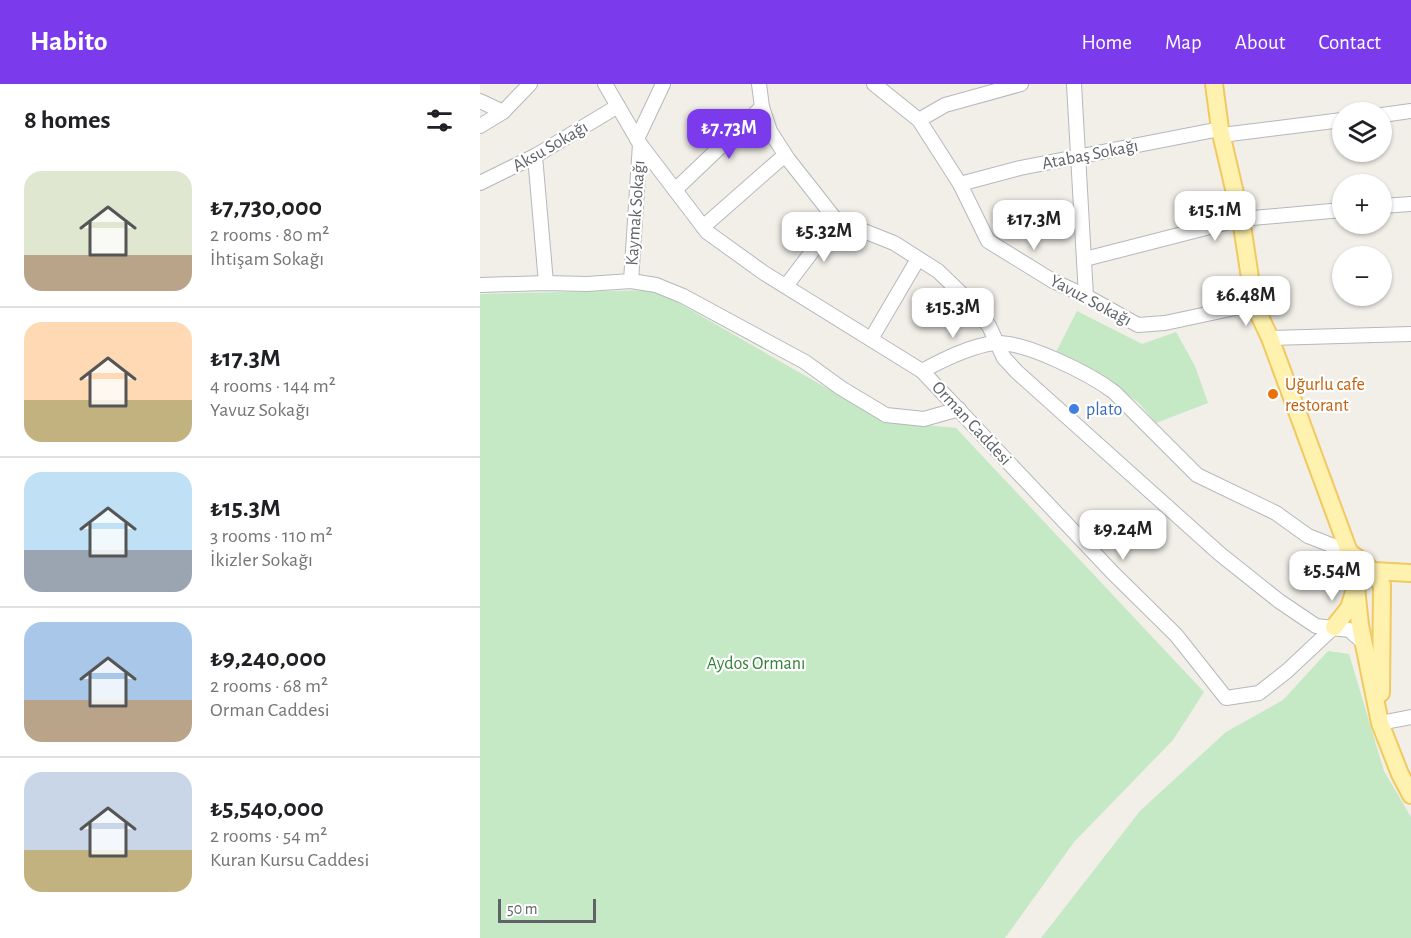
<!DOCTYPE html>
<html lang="en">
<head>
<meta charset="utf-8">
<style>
  body { margin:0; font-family:"Alegreya Sans",sans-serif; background:#f2f2f2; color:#202124; height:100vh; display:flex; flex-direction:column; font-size:22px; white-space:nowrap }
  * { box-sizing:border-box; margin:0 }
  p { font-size:20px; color:#757577 }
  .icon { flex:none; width:33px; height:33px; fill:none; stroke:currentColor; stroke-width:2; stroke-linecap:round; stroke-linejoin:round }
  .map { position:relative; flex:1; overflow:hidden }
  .drawer { display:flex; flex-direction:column; background:#fff; width:480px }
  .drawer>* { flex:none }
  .controls { position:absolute; left:852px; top:18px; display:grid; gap:12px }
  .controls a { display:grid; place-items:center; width:60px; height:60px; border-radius:50%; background:#fff; box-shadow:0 2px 4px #0004; font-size:30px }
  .scale { position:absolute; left:18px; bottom:15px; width:98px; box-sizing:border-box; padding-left:6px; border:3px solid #5f6368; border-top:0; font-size:16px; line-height:21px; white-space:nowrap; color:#5f6368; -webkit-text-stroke:4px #fff; paint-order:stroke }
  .price { position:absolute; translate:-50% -51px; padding:0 14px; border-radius:12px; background:#fff; color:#222; font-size:20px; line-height:39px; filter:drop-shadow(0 2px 3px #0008) }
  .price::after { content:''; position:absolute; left:50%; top:36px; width:18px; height:14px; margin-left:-9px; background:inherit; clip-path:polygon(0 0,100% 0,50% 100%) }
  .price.current { background:#7c3aed; color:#fff }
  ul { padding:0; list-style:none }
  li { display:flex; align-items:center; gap:18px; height:150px; padding:0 24px }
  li+li { border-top:2px solid #e0e0e0 }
  li span { display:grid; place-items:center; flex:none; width:168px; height:120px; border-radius:18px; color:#555 }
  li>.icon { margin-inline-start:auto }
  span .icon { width:72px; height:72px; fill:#fffc; stroke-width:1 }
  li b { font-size:26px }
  h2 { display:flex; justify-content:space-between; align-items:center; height:72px; padding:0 24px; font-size:26px }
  header { display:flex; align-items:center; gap:36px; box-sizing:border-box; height:84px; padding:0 30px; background:#7c3aed; color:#fff }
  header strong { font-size:28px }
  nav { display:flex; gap:33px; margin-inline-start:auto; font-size:21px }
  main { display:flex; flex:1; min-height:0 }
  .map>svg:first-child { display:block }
  .green { fill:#c5e8c5 }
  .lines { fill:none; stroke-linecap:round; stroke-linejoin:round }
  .minor-casing { stroke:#b5b8bc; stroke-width:16 }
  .major-casing { stroke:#f2c960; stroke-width:20 }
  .minor { stroke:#fff; stroke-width:14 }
  .major { stroke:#fff2af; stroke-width:16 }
  .food-dot { fill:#e8710a; stroke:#fff; stroke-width:2 }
  .shop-dot { fill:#3f7fe0; stroke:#fff; stroke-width:2 }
  .labels { text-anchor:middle; stroke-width:4.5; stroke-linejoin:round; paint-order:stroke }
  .street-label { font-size:18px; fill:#5f6368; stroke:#fff }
  .food-label { font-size:18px; fill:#c56008; stroke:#fff; text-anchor:start }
  .shop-label { font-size:18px; fill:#366cbe; stroke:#fff; text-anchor:start }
  .park-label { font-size:18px; fill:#348238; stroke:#fff }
</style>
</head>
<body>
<header>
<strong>Habito</strong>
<nav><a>Home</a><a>Map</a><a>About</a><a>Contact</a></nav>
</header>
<main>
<section class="drawer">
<h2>8 homes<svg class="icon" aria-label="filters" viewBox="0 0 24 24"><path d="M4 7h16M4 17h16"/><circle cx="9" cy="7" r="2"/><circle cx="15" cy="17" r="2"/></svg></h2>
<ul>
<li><span style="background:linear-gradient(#dfe7d0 70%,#b9a48a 0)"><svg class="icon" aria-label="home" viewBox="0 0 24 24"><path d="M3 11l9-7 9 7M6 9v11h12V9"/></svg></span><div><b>₺7,730,000</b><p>2 rooms · 80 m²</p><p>İhtişam Sokağı</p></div></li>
<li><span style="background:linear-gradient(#ffd9b3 65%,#c2b280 0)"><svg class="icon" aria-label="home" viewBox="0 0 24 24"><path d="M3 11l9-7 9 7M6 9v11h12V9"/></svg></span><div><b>₺17.3M</b><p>4 rooms · 144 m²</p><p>Yavuz Sokağı</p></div></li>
<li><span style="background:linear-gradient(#bfe0f5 65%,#9aa5b1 0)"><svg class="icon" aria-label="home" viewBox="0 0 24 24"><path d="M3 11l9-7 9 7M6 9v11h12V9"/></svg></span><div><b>₺15.3M</b><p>3 rooms · 110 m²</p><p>İkizler Sokağı</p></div></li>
<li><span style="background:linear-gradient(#a9c7e8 65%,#b9a48a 0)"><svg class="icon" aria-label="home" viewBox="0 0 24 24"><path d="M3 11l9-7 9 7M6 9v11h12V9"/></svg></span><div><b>₺9,240,000</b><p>2 rooms · 68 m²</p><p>Orman Caddesi</p></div></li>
<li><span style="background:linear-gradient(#c9d6e8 65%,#c2b280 0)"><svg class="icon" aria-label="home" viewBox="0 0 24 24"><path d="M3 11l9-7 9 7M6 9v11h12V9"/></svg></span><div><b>₺5,540,000</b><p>2 rooms · 54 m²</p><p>Kuran Kursu Caddesi</p></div></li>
</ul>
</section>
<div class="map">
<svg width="931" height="854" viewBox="0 0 931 854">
  <rect width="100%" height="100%" fill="#f1efe8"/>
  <!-- green -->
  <g class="green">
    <polygon points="176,206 404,337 476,344 724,608 693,656 594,758 525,854 0,854 0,210"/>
    <polygon points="597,227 662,260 696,248 715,282 728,319 676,339 659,319 630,298 575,270"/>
    <polygon points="848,567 869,570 904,687 931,733 931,854 561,854 660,727 746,648 803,616"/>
  </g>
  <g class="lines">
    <!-- minor casing -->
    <g class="minor-casing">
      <g id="minor">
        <polyline points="125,0 160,60 227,148 284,189 442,287 633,489 696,551 746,614 779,609 807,587 854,543"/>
        <polyline points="279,0 282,23 290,47 308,75 356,136 414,159 458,187 488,216 509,242 524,274 537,288 740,470 799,517 836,542 869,546 883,558"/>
        <polyline points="394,0 439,36 480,100 508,157 573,197 606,212 658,241 685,239 774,220"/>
        <polyline points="594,0 606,212"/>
        <polyline points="0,17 23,28"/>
        <polyline points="902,31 931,27"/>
        <polyline points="439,36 465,21 541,0"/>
        <polyline points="0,42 23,28 50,0"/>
        <polyline points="742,51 862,36"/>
        <polyline points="157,55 183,0"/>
        <polyline points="55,72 66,199"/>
        <polyline points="0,99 55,72 138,22"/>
        <polyline points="480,100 540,84 740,45"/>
        <polyline points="195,106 282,23"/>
        <polyline points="902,122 931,120"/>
        <polyline points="223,143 305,71"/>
        <polyline points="605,175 761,135 862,126"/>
        <polyline points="151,197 160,60"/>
        <polyline points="0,201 66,199 107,200 151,197 176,201 203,212 325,278 361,304 406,331 444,335 479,325"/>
        <polyline points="306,202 356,136"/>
        <polyline points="790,254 931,250"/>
        <polyline points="391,255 438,175"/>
        <path d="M442 287C464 275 490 262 515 259 545 257 610 290 634 308L717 391 796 429 828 452 869 468"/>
        <polyline points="900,639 931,633"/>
      </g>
    </g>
    <!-- major casing -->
    <g class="major-casing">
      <g id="major">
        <polyline points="734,0 740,45 761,135 774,220 790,254 869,468 874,485 880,541 900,639 920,690 931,711"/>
        <polyline points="869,468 885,479 902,501 901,609"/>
        <polyline points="854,543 869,524 875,505 882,493 893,487 930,489"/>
      </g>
    </g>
    <!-- minor -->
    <use href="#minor" class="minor"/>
    <!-- major -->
    <use href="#major" class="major"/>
  </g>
  <!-- markers -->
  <circle class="food-dot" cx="793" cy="310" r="6"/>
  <circle class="shop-dot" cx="594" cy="325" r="6"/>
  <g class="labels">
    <!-- street labels -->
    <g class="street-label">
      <text transform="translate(70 62) rotate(-30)" y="6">Aksu Sokağı</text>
      <text transform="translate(610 70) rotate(-11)" y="6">Atabaş Sokağı</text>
      <text transform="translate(155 129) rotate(-86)" y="6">Kaymak Sokağı</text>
      <text transform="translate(611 216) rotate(28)" y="6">Yavuz Sokağı</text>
      <text transform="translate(492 339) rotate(47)" y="6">Orman Caddesi</text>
    </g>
    <!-- food labels -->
    <g class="food-label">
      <text x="805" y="306">Uğurlu cafe<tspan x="805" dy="21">restorant</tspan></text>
    </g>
    <!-- shop labels -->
    <g class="shop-label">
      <text x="606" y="331">plato</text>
    </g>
    <!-- park labels -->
    <g class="park-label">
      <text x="276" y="585">Aydos Ormanı</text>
    </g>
  </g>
</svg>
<div class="controls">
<a><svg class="icon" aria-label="layers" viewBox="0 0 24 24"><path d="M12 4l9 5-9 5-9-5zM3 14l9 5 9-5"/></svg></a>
<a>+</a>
<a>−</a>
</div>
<div class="scale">50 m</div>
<b class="price current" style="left:249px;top:76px">₺7.73M</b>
<b class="price" style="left:735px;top:158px">₺15.1M</b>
<b class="price" style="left:554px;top:167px">₺17.3M</b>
<b class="price" style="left:344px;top:179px">₺5.32M</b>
<b class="price" style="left:766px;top:243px">₺6.48M</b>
<b class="price" style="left:473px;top:255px">₺15.3M</b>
<b class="price" style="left:643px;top:477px">₺9.24M</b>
<b class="price" style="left:852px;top:518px">₺5.54M</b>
</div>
</main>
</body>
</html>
